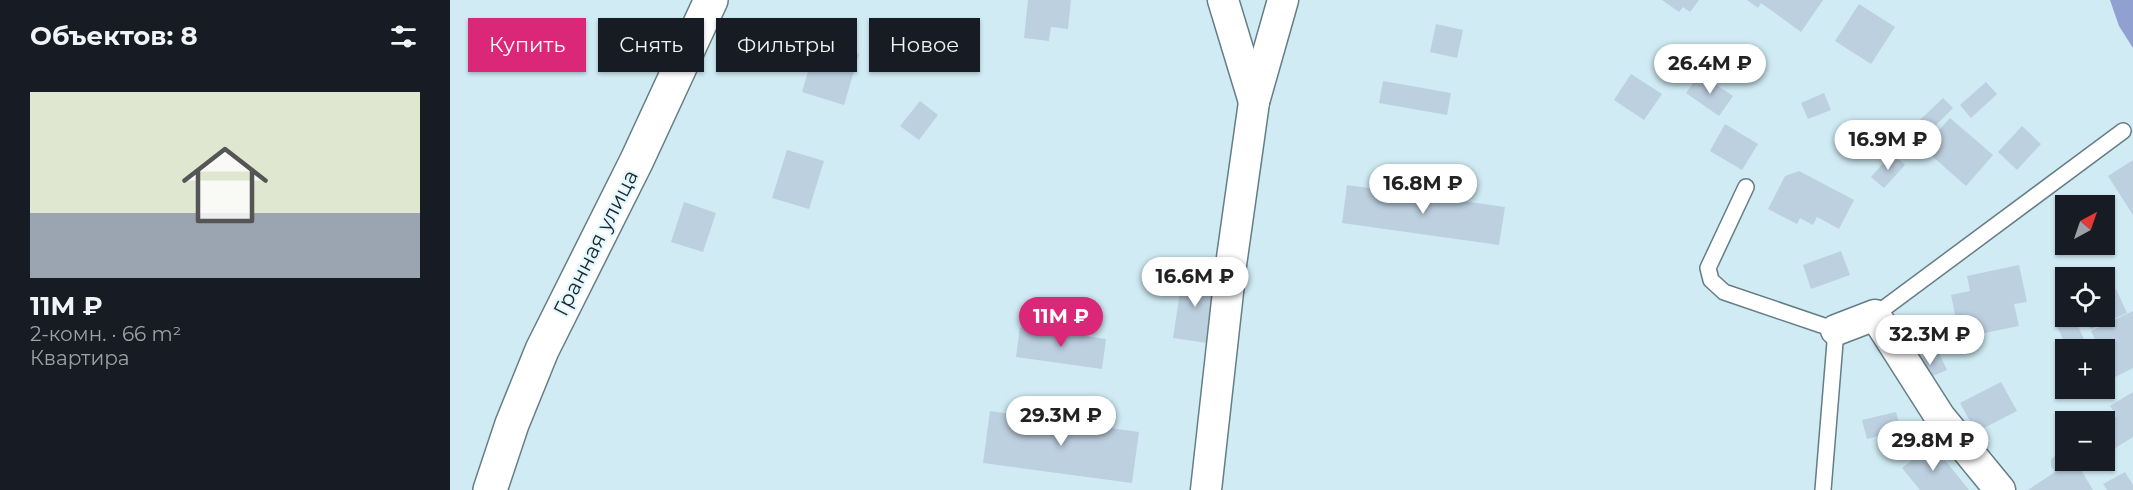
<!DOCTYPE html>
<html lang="ru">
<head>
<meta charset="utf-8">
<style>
  body { margin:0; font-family:Montserrat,sans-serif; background:#20242c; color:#f1f3f6; height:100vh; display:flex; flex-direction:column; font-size:22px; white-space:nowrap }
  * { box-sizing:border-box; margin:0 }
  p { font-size:20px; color:#9ea1a6 }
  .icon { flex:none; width:33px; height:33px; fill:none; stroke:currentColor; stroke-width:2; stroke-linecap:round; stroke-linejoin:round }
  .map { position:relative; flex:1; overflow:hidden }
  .sheet { display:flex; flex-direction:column; background:#171b24; width:450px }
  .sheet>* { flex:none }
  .guide { position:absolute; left:18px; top:18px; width:570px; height:54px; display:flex; gap:12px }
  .needle { width:39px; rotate:40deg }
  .fabs { position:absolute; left:1605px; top:195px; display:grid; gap:12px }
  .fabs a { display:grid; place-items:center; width:60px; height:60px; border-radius:0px; background:#171b24; box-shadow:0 2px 4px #0004; font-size:30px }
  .price { position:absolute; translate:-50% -51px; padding:0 14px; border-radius:21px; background:#fff; color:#222; font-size:20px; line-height:39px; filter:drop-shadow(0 2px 3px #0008) }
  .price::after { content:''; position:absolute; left:50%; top:36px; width:18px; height:14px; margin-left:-9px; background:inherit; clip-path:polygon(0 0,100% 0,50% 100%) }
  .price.on { background:#db2777; color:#fff }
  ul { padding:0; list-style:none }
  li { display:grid; align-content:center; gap:12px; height:318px; padding:0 30px }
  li+li { border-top:2px solid #363941 }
  li span { display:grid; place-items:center; height:186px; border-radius:0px; color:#555 }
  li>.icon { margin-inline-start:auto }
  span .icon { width:108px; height:108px; fill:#fffc; stroke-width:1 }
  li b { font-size:26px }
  h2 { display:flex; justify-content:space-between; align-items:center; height:72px; padding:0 30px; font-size:26px }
  .pill { padding:0 21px; border-radius:0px; background:#171b24; box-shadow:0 2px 4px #0004; font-size:21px; line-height:54px }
  .pill.on { background:#db2777; color:#fff }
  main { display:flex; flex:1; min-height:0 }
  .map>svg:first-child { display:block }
  .water { fill:#8fa0d1 }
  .building { fill:#bdd0e0 }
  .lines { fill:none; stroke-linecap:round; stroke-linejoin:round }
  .service-casing { stroke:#657d85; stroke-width:18 }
  .minor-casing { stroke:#657d85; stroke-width:33 }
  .tertiary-casing { stroke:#657d85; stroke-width:36 }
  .service { stroke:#fff; stroke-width:15 }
  .minor { stroke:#fff; stroke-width:30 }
  .tertiary { stroke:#fff; stroke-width:33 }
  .labels { text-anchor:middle; stroke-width:4.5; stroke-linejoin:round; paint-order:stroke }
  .street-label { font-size:21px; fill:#1d272a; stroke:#e2f7fe }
</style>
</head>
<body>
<main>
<section class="sheet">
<h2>Объектов: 8<svg class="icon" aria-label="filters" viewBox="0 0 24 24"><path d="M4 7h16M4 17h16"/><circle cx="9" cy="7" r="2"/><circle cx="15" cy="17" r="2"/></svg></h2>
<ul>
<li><span style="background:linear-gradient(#dfe7d0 65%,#9aa5b1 0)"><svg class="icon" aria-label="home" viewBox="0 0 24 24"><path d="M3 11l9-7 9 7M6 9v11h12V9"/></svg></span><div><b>11M ₽</b><p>2-комн. · 66 m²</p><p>Квартира</p></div></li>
</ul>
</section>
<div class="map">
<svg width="1683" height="490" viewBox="0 0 1683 490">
  <rect width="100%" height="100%" fill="#d0ebf4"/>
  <!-- water -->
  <polygon class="water" points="1660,0 1683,0 1683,48 1669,26"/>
  <!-- building -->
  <g class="building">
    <polygon points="578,0 621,0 618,29 601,27 599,41 574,38"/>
    <polygon points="1212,0 1249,0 1240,12 1233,7 1229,12"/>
    <polygon points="1297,0 1373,0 1351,32 1311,3 1308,8"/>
    <polygon points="1409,4 1445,27 1421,64 1385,41"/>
    <polygon points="986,24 1013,30 1007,58 980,52"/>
    <polygon points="367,41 409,54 394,105 352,92"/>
    <polygon points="1181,74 1212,94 1194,120 1164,100"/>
    <polygon points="1250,74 1283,96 1269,116 1236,93"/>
    <polygon points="933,81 1001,93 997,115 929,103"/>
    <polygon points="1536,82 1547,94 1521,118 1510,105"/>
    <polygon points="1374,93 1381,110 1358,119 1351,103"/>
    <polygon points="1493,98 1503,108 1481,130 1470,120"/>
    <polygon points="470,101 488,115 469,140 450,126"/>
    <polygon points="1500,118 1543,155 1516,186 1473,148"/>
    <polygon points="1275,124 1308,144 1292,170 1260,151"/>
    <polygon points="1572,126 1591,144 1567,170 1548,152"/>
    <polygon points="337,150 374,161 359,209 322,198"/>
    <polygon points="1442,153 1455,165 1434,188 1421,177"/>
    <polygon points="1683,160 1683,215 1658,176"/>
    <polygon points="1349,171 1404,200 1389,229 1367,217 1363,225 1350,218 1347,224 1318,209 1335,176"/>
    <polygon points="897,185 1055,207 1049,245 892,223"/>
    <polygon points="234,202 266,213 253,252 221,242"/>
    <polygon points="1391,251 1400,275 1361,289 1353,265"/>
    <polygon points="1569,265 1577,302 1564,304 1569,326 1510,338 1501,295 1520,291 1517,276"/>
    <polygon points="733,272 766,277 757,343 723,338"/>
    <polygon points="1666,289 1677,313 1641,329 1635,316 1654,316 1654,294"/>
    <polygon points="1683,311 1683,368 1663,378 1654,360 1654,350 1650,350 1641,331"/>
    <polygon points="1624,318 1634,339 1616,346 1607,326"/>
    <polygon points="570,327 656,339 652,369 566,357"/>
    <polygon points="1488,351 1497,370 1473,380 1464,361"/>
    <polygon points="1551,382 1567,411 1526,432 1510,403"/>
    <polygon points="1683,392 1683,437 1654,455 1654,424 1667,416 1660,406"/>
    <polygon points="540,411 689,432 682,483 533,463"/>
    <polygon points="1446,412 1451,430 1417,439 1412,420"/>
    <polygon points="1482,444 1519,490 1470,490 1452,468"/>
    <polygon points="1616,448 1616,460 1646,460 1631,470 1643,490 1578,490 1605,472 1601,466 1601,459"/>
    <polygon points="1675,472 1683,485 1683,490 1657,490 1653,484"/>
  </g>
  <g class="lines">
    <!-- service casing -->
    <g class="service-casing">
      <g id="service">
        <polyline points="1296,187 1258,268 1261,280 1274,292 1386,330 1373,490"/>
        <polyline points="1425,315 1673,131"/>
      </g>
    </g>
    <!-- minor casing -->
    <g class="minor-casing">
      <g id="minor">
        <polyline points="773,0 804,102"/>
        <polyline points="1386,330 1425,315 1490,417 1550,490"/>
        <polyline points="756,490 781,265 804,102 833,0"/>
      </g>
    </g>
    <!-- tertiary casing -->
    <g class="tertiary-casing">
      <polyline id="tertiary" points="40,490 62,424 92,350 187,160 261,0"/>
    </g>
    <!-- service -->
    <use href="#service" class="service"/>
    <!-- minor -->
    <use href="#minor" class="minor"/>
    <!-- tertiary -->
    <use href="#tertiary" class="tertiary"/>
  </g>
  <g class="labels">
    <!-- street labels -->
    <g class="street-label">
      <text transform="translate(146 243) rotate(-63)" y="7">Гранная улица</text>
    </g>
  </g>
</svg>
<div class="fabs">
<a><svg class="needle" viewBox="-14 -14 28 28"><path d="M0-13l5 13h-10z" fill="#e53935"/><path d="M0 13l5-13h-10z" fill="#9ea1a6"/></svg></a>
<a><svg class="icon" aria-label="locate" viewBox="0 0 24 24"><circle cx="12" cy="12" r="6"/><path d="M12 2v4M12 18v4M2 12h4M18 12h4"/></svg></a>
<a>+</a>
<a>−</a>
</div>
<b class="price" style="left:1260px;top:95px">26.4M ₽</b>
<b class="price" style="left:1438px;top:171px">16.9M ₽</b>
<b class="price" style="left:973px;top:215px">16.8M ₽</b>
<b class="price" style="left:745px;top:308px">16.6M ₽</b>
<b class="price on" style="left:611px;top:348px">11M ₽</b>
<b class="price" style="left:1480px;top:366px">32.3M ₽</b>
<b class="price" style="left:611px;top:447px">29.3M ₽</b>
<b class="price" style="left:1483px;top:472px">29.8M ₽</b>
<div class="guide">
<a class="pill on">Купить</a>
<a class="pill">Снять</a>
<a class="pill">Фильтры</a>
<a class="pill">Новое</a>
</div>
</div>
</main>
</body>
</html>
